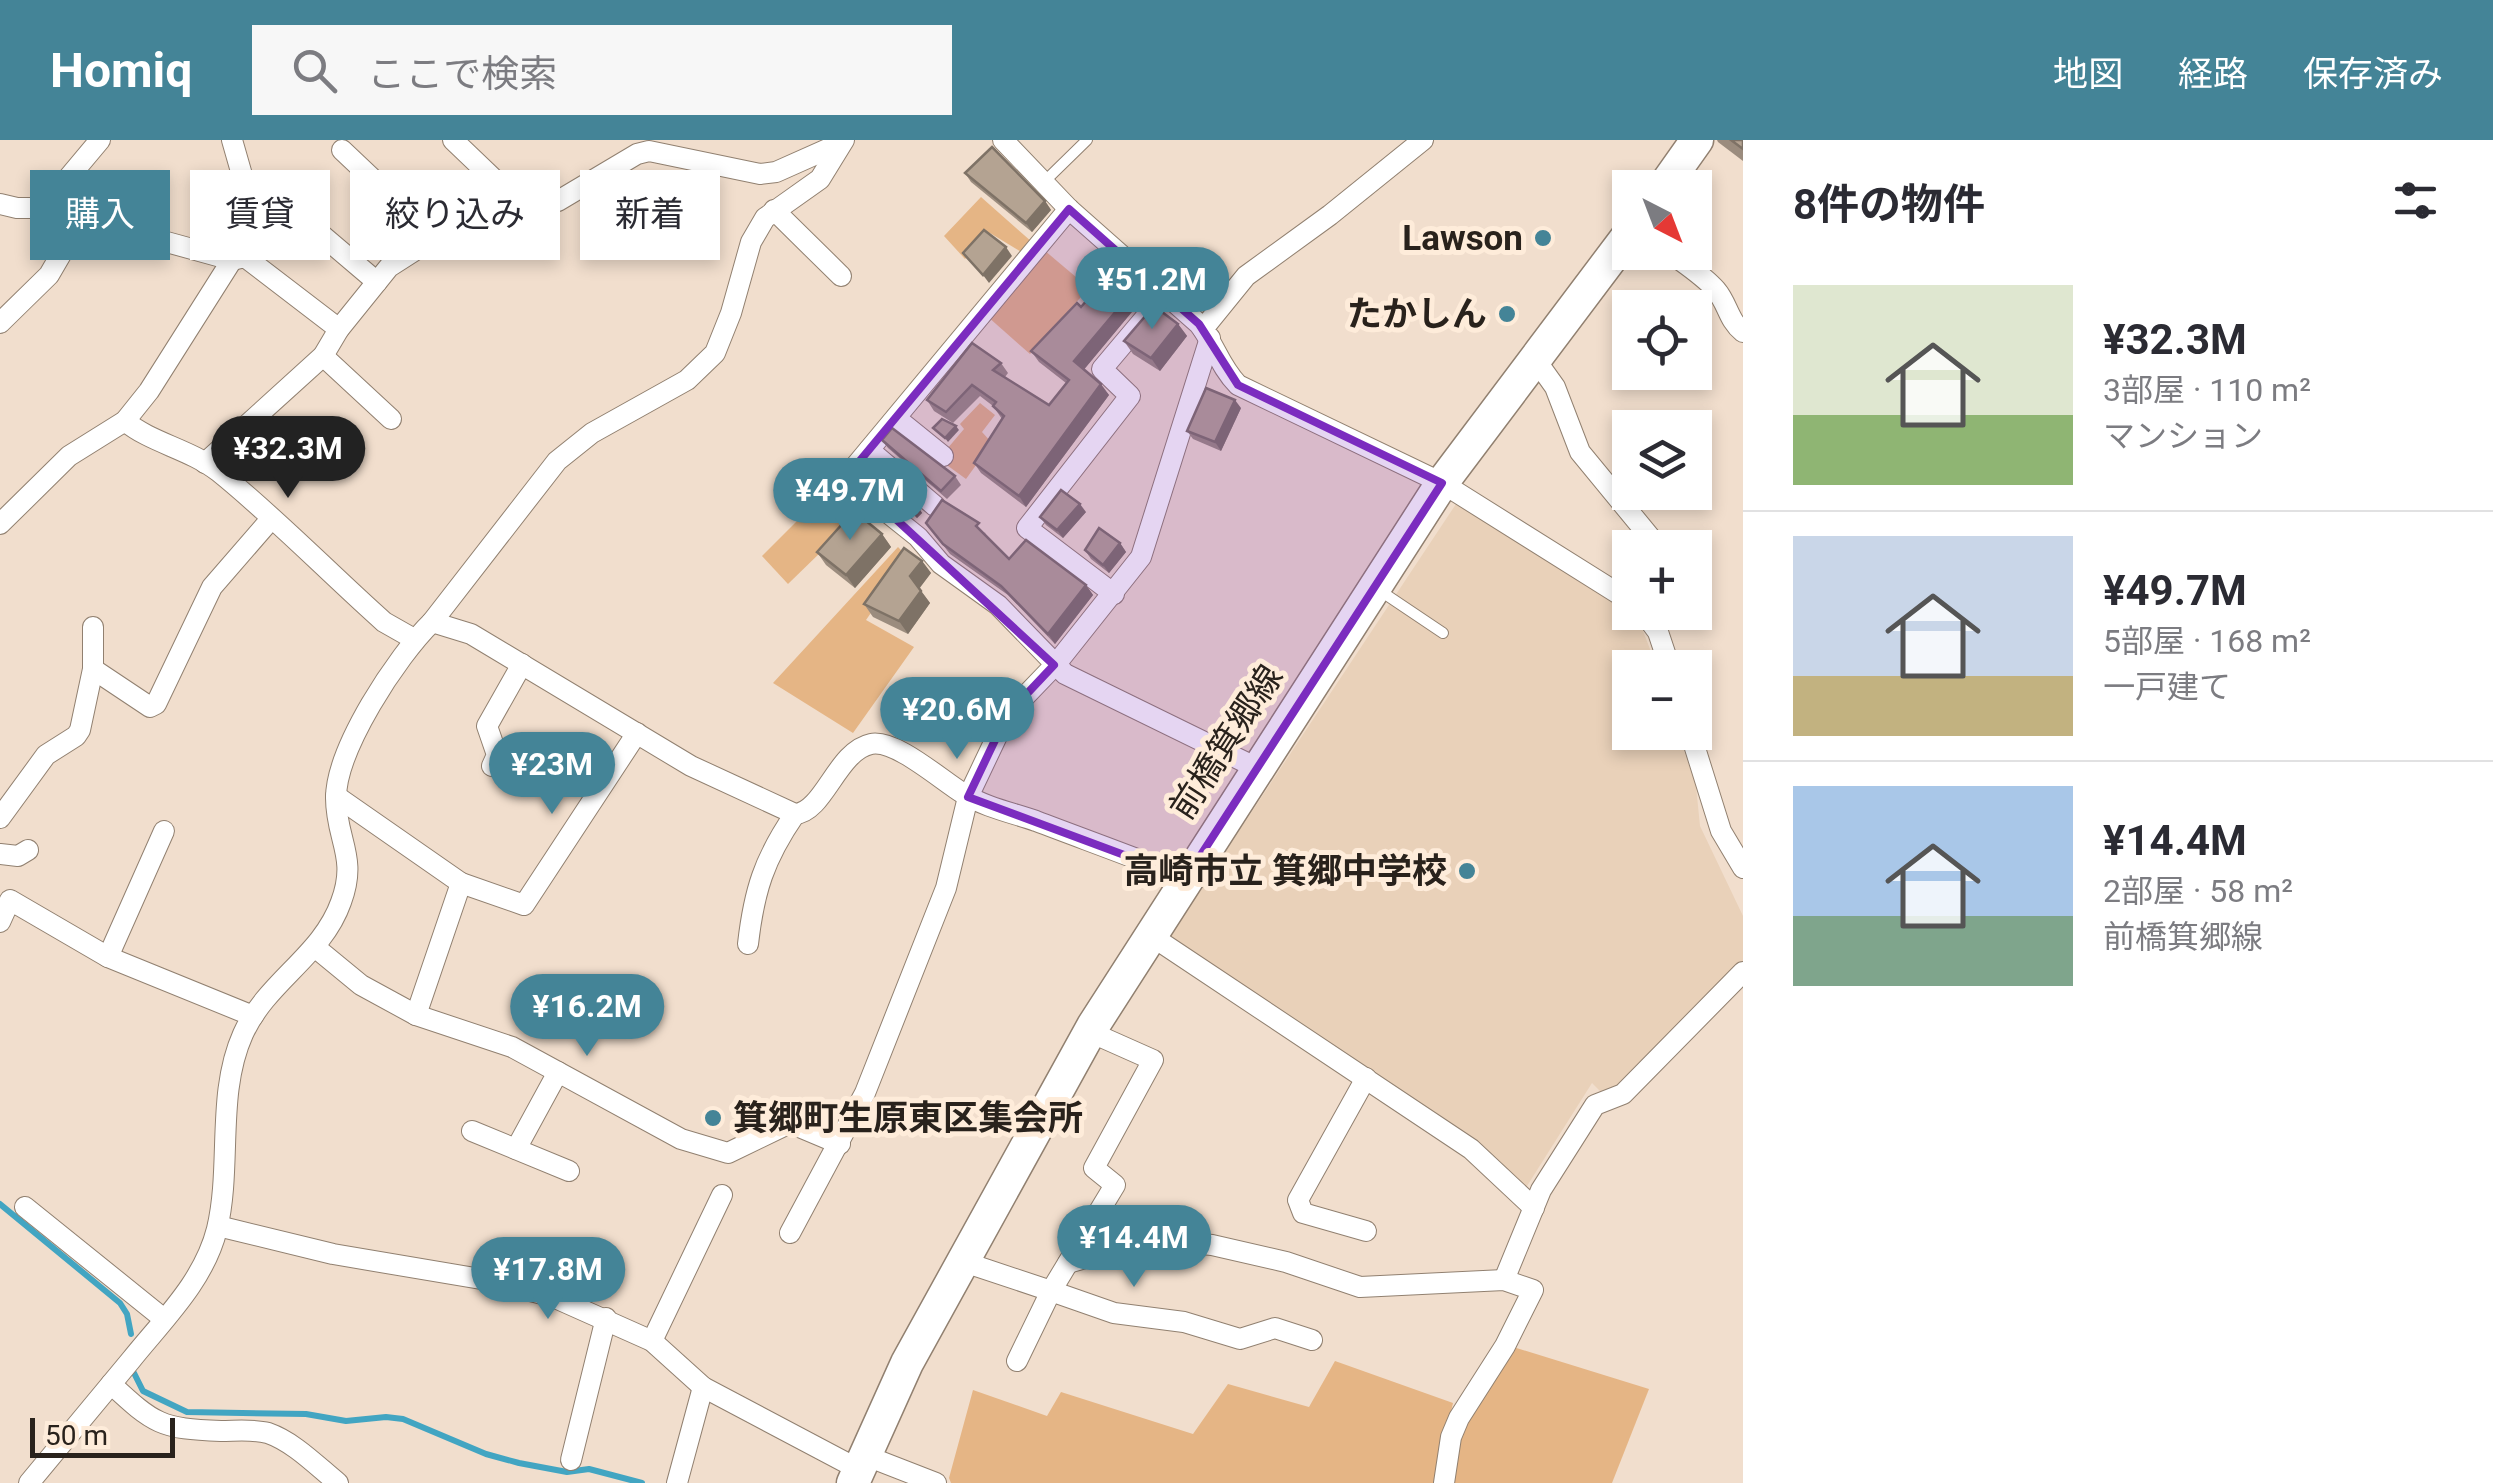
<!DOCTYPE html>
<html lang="ja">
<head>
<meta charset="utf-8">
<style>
  body { margin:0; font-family:Roboto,"Noto Sans JP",sans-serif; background:#f7f7f7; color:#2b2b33; height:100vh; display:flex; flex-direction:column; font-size:38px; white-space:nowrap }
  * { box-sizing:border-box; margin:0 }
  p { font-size:32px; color:#7c7c81 }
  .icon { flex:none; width:55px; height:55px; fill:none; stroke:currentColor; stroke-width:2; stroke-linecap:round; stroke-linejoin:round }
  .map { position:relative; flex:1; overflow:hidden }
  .sheet { display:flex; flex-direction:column; background:#fff; width:750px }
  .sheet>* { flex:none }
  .guide { position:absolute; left:30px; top:30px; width:950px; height:90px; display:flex; gap:20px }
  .needle { width:65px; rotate:138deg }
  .fabs { position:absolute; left:1612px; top:30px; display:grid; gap:20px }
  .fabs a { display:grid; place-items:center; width:100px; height:100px; border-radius:0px; background:#fff; box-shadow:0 5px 15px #0003; font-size:50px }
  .scale { position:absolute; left:30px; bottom:25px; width:145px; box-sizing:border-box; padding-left:10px; border:5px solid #29221c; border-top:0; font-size:28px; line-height:35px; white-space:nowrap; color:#29221c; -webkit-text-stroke:8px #feecda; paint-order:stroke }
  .price { position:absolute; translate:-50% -85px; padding:0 22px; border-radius:35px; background:#448497; color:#fff; font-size:32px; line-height:65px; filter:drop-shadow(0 2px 5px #0008) }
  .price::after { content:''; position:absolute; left:50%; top:60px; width:30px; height:22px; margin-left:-15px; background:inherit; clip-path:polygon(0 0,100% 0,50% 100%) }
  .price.active { background:#222; color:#fff }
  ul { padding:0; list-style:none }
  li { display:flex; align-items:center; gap:30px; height:250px; padding:0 50px }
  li+li { border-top:2px solid #e1e1e2 }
  li span { display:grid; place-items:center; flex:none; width:280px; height:200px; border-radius:0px; color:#555 }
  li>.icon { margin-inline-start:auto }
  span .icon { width:120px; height:120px; fill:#fffc; stroke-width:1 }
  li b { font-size:42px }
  h2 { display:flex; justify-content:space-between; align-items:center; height:120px; padding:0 50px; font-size:42px }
  .chip { padding:0 35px; border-radius:0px; background:#fff; box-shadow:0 5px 15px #0003; font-size:35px; line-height:90px }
  .chip.active { background:#448497; color:#fff }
  header { display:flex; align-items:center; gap:60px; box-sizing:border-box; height:140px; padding:0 50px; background:#448497; color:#fff }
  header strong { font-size:48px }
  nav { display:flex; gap:55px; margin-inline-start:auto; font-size:35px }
  .search { width:700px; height:90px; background:#f7f7f7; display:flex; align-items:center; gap:25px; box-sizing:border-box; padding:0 35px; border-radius:0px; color:#7c7c81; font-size:38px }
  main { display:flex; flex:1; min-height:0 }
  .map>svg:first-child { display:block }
  .built { fill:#e9d1b9 }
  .green { fill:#e5b585 }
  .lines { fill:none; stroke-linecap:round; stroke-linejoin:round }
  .stream { stroke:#42a5c2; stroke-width:6 }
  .service-casing { stroke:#918070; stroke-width:12 }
  .minor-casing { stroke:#918070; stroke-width:22 }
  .primary-casing { stroke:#918070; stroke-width:35 }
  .service { stroke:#fff; stroke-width:10 }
  .minor { stroke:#fff; stroke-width:20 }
  .primary { stroke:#fff; stroke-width:32 }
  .wall { fill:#9b8c7e }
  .shaded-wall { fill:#7e7266 }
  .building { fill:#b4a392; stroke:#7e7266; stroke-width:2.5 }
  .marked { fill:#7b2cbf; fill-opacity:0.2; stroke:#7b2cbf; stroke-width:8; stroke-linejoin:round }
  .poi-dot { fill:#448497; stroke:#feecda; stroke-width:4 }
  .labels { text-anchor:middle; stroke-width:10; stroke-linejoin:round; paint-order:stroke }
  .poi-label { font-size:35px; font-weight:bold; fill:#29221c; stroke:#feecda; text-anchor:end }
  .street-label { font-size:35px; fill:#29221c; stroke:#feecda }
</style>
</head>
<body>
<header>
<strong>Homiq</strong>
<div class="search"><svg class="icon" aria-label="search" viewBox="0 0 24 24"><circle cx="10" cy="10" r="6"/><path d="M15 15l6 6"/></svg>ここで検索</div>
<nav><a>地図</a><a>経路</a><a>保存済み</a></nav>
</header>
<main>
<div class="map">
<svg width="1743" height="1343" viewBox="0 0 1743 1343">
  <rect width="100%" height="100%" fill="#f1decd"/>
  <!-- built -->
  <polygon class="built" points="1458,361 1620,467 1641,486 1657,527 1630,528 1630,592 1678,593 1696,646 1700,686 1743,776 1743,823 1614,949 1601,952 1592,943 1527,1046 1516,1044 1168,798"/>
  <!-- green -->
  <g class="green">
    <polygon points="981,57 1032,102 1023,113 990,93 965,119 944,96"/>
    <polygon points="1044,110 1089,148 1030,214 987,176"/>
    <polygon points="980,263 995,275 982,292 992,303 966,339 944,323 947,309 964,289 960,284"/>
    <polygon points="831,347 861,373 788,444 762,416"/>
    <polygon points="898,407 909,418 866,480 914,507 853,593 773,543"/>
    <polygon points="1510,1206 1649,1249 1612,1343 1452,1343 1462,1289"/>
    <polygon points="1335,1221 1453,1263 1434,1343 951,1343 949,1338 973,1250 1047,1276 1061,1252 1193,1294 1228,1244 1309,1267"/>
  </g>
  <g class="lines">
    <!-- stream -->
    <g class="stream">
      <polyline points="0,1064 120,1163 127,1174 131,1194"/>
      <polyline points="134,1233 143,1251 187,1272 306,1274 346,1281 386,1277 403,1279 486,1314 519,1323 567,1332 589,1329 642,1343"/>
    </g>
    <!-- service casing -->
    <g class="service-casing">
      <g id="service">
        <polyline points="1044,42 1087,0"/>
        <polyline points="1379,450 1443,493"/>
      </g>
    </g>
    <!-- minor casing -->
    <g class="minor-casing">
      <g id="minor">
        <polyline points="453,0 523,67"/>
        <path d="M1003 0 1069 69 1199 184C1214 203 1220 227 1238 245L1442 343 1630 461"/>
        <polyline points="342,10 434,97"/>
        <polyline points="0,64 17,68 43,68 100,0"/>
        <polyline points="43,68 232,120 245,117 339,189"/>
        <polyline points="1069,69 848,335 878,365 918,397 941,424 998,465 1065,534 1257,628"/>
        <polyline points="774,70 841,136"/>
        <polyline points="297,74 377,142"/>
        <path d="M1669 112C1685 124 1704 136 1716 150 1728 164 1728 180 1743 192"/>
        <polyline points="0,183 49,135 81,80"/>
        <polyline points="1203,189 1246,136 1330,75 1423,0"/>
        <polyline points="323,216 391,279"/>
        <polyline points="1535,219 1555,247 1580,312 1659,408"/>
        <polyline points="896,278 943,316"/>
        <path d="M125 281C151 303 190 309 219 332 276 378 329 433 384 482L414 499"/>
        <polyline points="869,310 935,366"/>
        <polyline points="205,323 323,216 339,189 389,127 475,72 558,61 637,14 649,11 760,34 776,32 841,3"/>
        <polyline points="0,384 69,316 125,281 149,251 232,120 251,85 250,63 232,0"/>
        <polyline points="1114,454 1027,388 1130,256 1102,229 1166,153"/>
        <polyline points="1643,472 1658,492 1670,528"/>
        <path d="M432 482 471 494 691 626 795 674C824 672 837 611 871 604 896 599 942 641 964 654 985 667 1013 673 1036 681 1086 700 1136 718 1186 738"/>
        <polyline points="93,529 150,567 156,564 212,447 271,379"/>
        <polyline points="1690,592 1721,691 1743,728"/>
        <polyline points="492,626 497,615 487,586 522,524"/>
        <polyline points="336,656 461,743 416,875"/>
        <polyline points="0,678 46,615 76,596 80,590 93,529 93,487"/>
        <polyline points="0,714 18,716 28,710"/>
        <polyline points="461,743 524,765 637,593"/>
        <polyline points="0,782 10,760 108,817 253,876"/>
        <polyline points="1150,795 1471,1009 1534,1068"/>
        <path d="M748 804C754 751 764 719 795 674"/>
        <polyline points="316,808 361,845 416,875 512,907 681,999 728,1013 790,983 840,1004"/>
        <polyline points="108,817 164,691"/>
        <polyline points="1366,938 1298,1060 1303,1073 1366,1091"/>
        <polyline points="472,991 569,1031"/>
        <polyline points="516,1009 558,932"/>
        <polyline points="25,1067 164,1179"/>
        <polyline points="218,1086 333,1114 481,1139 551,1156 652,1201 703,1247 858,1329"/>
        <polyline points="790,1093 865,953 946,748 968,657 1007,575 1056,524 1141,417 1210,198"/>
        <polyline points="964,1122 1051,1151 1115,1045 1094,1028 1153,920 1090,892"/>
        <polyline points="1068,1123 1151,1099 1212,1105 1286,1122 1360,1147 1504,1140 1533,1150 1505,1206 1459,1278 1451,1297 1444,1343"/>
        <polyline points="1504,1140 1541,1050 1595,965 1623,954 1743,832"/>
        <polyline points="652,1201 722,1055"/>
        <polyline points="1017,1221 1051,1151 1114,1173 1184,1182 1240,1199 1275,1188 1312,1200"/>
        <path d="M111 1244C154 1284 161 1289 221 1291 236 1291 253 1289 268 1293 294 1302 317 1326 338 1343"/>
        <polyline points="864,1315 936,1343"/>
        <polyline points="571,1320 606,1178"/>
        <path d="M29 1343C63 1302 97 1261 131 1220 164 1179 204 1141 217 1089 232 1026 216 954 243 894 267 841 322 816 341 762 358 717 336 700 336 658 336 609 397 516 432 482L557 321 592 293 687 240 715 213 731 173 751 102 765 78 820 39 844 0"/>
        <polyline points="677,1343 703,1247"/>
      </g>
    </g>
    <!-- primary casing -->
    <g class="primary-casing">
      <g id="primary">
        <polyline points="1663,48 1697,0"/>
        <polyline points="853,1343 907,1223 1093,886 1442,343 1630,93"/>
      </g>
    </g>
    <!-- service -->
    <use href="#service" class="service"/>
    <!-- minor -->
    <use href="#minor" class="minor"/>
    <!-- primary -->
    <use href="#primary" class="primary"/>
  </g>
  <!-- wall -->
  <g class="wall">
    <polygon points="1717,0 1743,0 1743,21 1718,2"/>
    <polygon points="965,33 1045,61 1051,70 1032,92 971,42"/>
    <polygon points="1138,145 1146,155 1084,229 1109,255 1026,367 981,333 974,323 1002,279 993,266 980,256 953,283 934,271 927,260 1001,223 1008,233 1005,237 1049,265 1066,243 1039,222 1031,211 1081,167"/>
    <polygon points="1178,184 1187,196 1160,231 1133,214 1124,201"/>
    <polygon points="1241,268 1221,311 1193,299 1187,291"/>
    <polygon points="882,300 955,336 961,345 947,359 888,308"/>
    <polygon points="861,326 916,364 922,373 917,378 867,334"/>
    <polygon points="1086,372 1063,398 1046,385 1040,377"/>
    <polygon points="926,383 986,393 984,394 1009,419 1086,445 1093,455 1055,504 1008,455 950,414"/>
    <polygon points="882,394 891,407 855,448 826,425 817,412"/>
    <polygon points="1120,403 1126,412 1109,433 1091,419 1085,410"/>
    <polygon points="922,421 931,433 919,448 930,463 908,494 873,477 864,464"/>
  </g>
  <!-- shaded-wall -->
  <g class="shaded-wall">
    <polygon points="1045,61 1051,70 1032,92 1026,83"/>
    <polygon points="1006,107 1012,116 989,143 983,135"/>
    <polygon points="1138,145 1146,155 1082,232 1074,221"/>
    <polygon points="1178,184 1187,196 1160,231 1151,218"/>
    <polygon points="1101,244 1109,255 1026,367 1019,356"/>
    <polygon points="1235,260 1241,268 1221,311 1215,302"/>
    <polygon points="956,286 959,290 948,302 945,298"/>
    <polygon points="916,364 922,373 917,378 911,370"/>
    <polygon points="1080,364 1086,372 1063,398 1057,390"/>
    <polygon points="882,394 891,407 855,448 846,435"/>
    <polygon points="1120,403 1126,412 1109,433 1103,425"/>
    <polygon points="922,421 931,433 919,449 910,436"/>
    <polygon points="1086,445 1093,455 1055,504 1048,494"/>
    <polygon points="921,451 930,463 908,494 899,481"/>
  </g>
  <!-- building -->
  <g class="building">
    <polygon points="1731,0 1743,0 1743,9"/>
    <polygon points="992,7 1045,61 1026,83 965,33"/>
    <polygon points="984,90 1006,107 983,135 963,113"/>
    <polygon points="1117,126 1138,145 1074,221 1101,244 1019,356 974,323 1004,276 993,266 996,262 972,245 946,272 927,260 972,203 1001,223 993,230 1049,265 1069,240 1031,211 1077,163 1081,167"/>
    <polygon points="1154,166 1178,184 1151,218 1124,201"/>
    <polygon points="1206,248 1235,260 1215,302 1187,291"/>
    <polygon points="942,279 956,286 945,298 933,288"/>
    <polygon points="892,288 955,336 941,351 882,300"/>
    <polygon points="865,321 916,364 911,370 861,326"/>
    <polygon points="1061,350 1080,364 1057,390 1040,377"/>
    <polygon points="942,360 979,383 976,386 1009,419 1026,400 1086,445 1048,494 1001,446 943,404 926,383"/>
    <polygon points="854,371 882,394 846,435 817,412"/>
    <polygon points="1099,388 1120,403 1103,425 1085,410"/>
    <polygon points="904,408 922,421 910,436 921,451 899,481 864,464"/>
  </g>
  <!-- marked area -->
  <path class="marked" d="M1069 69 1199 184 1238 245 1442 343 1186 738 968 657 1007 575 1054 525 848 335Z"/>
  <!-- markers -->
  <g class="poi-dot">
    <circle cx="1543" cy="98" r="10"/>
    <circle cx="1507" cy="174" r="10"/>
    <circle cx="1467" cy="731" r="10"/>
    <circle cx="713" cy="978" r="10"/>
  </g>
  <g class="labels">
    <!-- poi labels -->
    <g class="poi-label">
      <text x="1523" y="110">Lawson</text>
      <text x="1487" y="186">たかしん</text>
      <text x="1447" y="743">高崎市立 箕郷中学校</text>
      <text x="733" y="990" text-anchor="start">箕郷町生原東区集会所</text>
    </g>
    <!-- street labels -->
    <g class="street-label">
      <text transform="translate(1226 602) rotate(-57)" y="12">前橋箕郷線</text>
    </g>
  </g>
</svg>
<div class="fabs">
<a><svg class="needle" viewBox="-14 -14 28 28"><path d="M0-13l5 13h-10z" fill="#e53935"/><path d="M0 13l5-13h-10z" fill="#7c7c81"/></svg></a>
<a><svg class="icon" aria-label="locate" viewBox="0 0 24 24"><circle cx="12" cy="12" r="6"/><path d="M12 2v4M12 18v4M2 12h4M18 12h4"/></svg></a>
<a><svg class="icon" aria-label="layers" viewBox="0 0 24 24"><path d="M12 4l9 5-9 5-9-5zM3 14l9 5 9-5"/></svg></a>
<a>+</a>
<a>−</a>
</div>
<div class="scale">50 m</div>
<b class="price" style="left:1152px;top:192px">¥51.2M</b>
<b class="price active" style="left:288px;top:361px">¥32.3M</b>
<b class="price" style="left:850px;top:403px">¥49.7M</b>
<b class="price" style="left:957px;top:622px">¥20.6M</b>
<b class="price" style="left:552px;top:677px">¥23M</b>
<b class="price" style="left:587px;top:919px">¥16.2M</b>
<b class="price" style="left:1134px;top:1150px">¥14.4M</b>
<b class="price" style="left:548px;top:1182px">¥17.8M</b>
<div class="guide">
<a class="chip active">購入</a>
<a class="chip">賃貸</a>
<a class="chip">絞り込み</a>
<a class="chip">新着</a>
</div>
</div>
<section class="sheet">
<h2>8件の物件<svg class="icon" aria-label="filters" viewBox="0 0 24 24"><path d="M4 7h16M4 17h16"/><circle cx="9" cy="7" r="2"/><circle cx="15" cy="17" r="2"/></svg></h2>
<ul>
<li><span style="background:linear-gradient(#dfe7d0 65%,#8fb573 0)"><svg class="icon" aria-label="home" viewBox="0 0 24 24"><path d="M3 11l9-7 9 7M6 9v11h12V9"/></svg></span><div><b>¥32.3M</b><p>3部屋 · 110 m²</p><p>マンション</p></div></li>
<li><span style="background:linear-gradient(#c9d6e8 70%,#c2b280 0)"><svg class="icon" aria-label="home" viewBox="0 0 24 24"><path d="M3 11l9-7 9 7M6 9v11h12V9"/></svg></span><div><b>¥49.7M</b><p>5部屋 · 168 m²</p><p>一戸建て</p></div></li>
<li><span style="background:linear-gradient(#a9c7e8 65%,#7fa58c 0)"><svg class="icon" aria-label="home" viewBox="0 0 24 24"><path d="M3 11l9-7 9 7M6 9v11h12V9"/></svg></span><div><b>¥14.4M</b><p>2部屋 · 58 m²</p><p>前橋箕郷線</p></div></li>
</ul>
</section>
</main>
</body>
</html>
